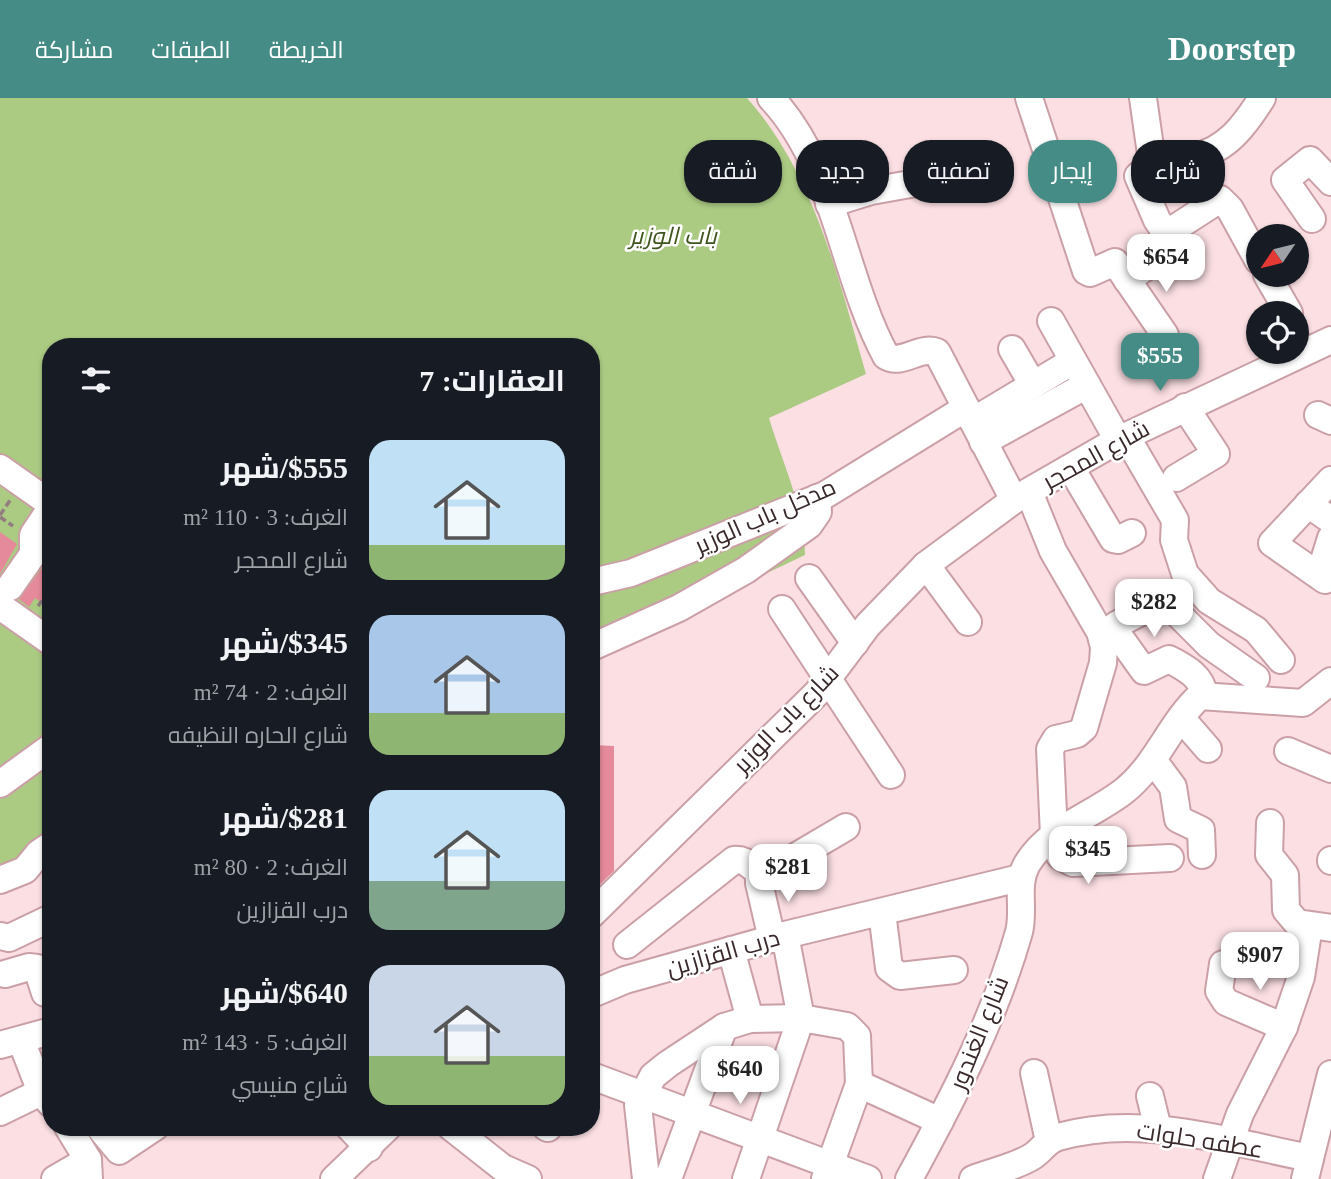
<!DOCTYPE html>
<html lang="ar">
<head>
<meta charset="utf-8">
<style>
  body { margin:0; font-family:"Times New Roman",Cairo,serif; background:#20242c; color:#f1f3f6; direction:rtl; height:100vh; display:flex; flex-direction:column; font-size:26px; white-space:nowrap }
  * { box-sizing:border-box; margin:0 }
  p { font-size:23px; color:#9ea1a6 }
  .icon { flex:none; width:38px; height:38px; fill:none; stroke:currentColor; stroke-width:2; stroke-linecap:round; stroke-linejoin:round }
  .map { position:relative; flex:1; overflow:hidden; direction:ltr }
  .details { position:absolute; left:42px; top:240px; width:558px; height:798px; display:flex; flex-direction:column; background:#171b24; border-radius:28px; box-shadow:0 2px 5px #0004; direction:rtl }
  .details>* { flex:none }
  .guide { position:absolute; left:621px; top:42px; width:604px; height:63px; direction:rtl; display:flex; gap:14px }
  .needle { width:46px; rotate:235deg }
  .buttons { position:absolute; left:1246px; top:126px; display:grid; gap:14px }
  .buttons a { display:grid; place-items:center; width:63px; height:63px; border-radius:50%; background:#171b24; box-shadow:0 2px 5px #0004; font-size:35px }
  .price { position:absolute; translate:-50% -60px; padding:0 16px; border-radius:14px; background:#fff; color:#222; font-size:23px; line-height:46px; filter:drop-shadow(0 2px 4px #0008) }
  .price::after { content:''; position:absolute; left:50%; top:42px; width:21px; height:16px; margin-left:-10px; background:inherit; clip-path:polygon(0 0,100% 0,50% 100%) }
  .price.selected { background:#458c86; color:#fff }
  ul { padding:0; list-style:none }
  li { display:flex; align-items:center; gap:21px; height:175px; padding:0 35px }
  li span { display:grid; place-items:center; flex:none; width:196px; height:140px; border-radius:21px; color:#555 }
  li>.icon { margin-inline-start:auto }
  span .icon { width:84px; height:84px; fill:#fffc; stroke-width:1 }
  li b { font-size:30px }
  h2 { display:flex; justify-content:space-between; align-items:center; height:84px; padding:0 35px; font-size:30px }
  .tag { padding:0 24px; border-radius:28px; background:#171b24; box-shadow:0 2px 5px #0004; font-size:24px; line-height:63px }
  .tag.selected { background:#458c86; color:#fff }
  header { display:flex; align-items:center; gap:42px; box-sizing:border-box; height:98px; padding:0 35px; background:#458c86; color:#fff }
  header strong { font-size:33px }
  nav { display:flex; gap:38px; margin-inline-start:auto; font-size:24px }
  .map>svg:first-child { display:block }
  .green { fill:#abcb83 }
  .building { fill:#e48a9b }
  .lines { fill:none; stroke-linecap:round; stroke-linejoin:round }
  .minor-casing { stroke:#cb9fa6; stroke-width:30 }
  .path { stroke:#927c7f; stroke-width:3.5; stroke-dasharray:7 3.5; stroke-linecap:butt }
  .minor { stroke:#fff; stroke-width:26 }
  .labels { text-anchor:middle; stroke-width:5; stroke-linejoin:round; paint-order:stroke }
  .park-label { font-size:24px; font-style:italic; fill:#3e551e; stroke:#fff }
  .street-label { font-size:24px; fill:#3a292b; stroke:#fff }
</style>
</head>
<body>
<header>
<strong>Doorstep</strong>
<nav><a>الخريطة</a><a>الطبقات</a><a>مشاركة</a></nav>
</header>
<div class="map">
<svg width="1331" height="1081" viewBox="0 0 1331 1081">
  <rect width="100%" height="100%" fill="#fbdfe3"/>
  <!-- green -->
  <path class="green" d="M0 0H747C814 75 839 182 866 276L769 320C782 364 805 411 805 457L592 559V248H51V765L47 761 0 791Z"/>
  <!-- building -->
  <g class="building">
    <polygon points="0,434 17,446 0,476"/>
    <polygon points="45,466 51,470 51,511 35,500 29,509 19,501"/>
    <polygon points="592,647 614,648 614,773 592,794"/>
  </g>
  <g class="lines">
    <!-- minor casing -->
    <g class="minor-casing">
      <g id="minor">
        <path d="M771 0C836 69 842 177 886 258 902 268 920 247 937 254L1014 402"/>
        <polyline points="1029,0 1086,173 1090,175 1115,164 1165,237"/>
        <polyline points="1143,0 1153,70"/>
        <polyline points="829,106 871,93 916,85"/>
        <polyline points="1312,121 1285,82 1310,62 1331,84"/>
        <polyline points="1166,136 1220,101 1230,111 1258,162"/>
        <polyline points="1267,177 1289,215"/>
        <path d="M1127 182 1175 149 1157 122 1138 78C1153 66 1176 64 1194 59 1227 52 1245 27 1262 0"/>
        <polyline points="1051,223 1118,342"/>
        <polyline points="1012,251 1033,287"/>
        <polyline points="1318,317 1331,323"/>
        <polyline points="973,323 1073,263"/>
        <polyline points="1126,338 1175,422 1174,442 1185,476 1209,503 1256,532 1281,562"/>
        <polyline points="983,344 1087,287"/>
        <polyline points="0,370 51,406"/>
        <polyline points="1071,370 1113,441 1118,442 1132,435"/>
        <polyline points="1176,380 1216,356 1185,309"/>
        <polyline points="1029,394 1053,453 1100,534 1104,549 1103,565 1084,630 1077,636 1056,641 1050,651 1054,737 1060,758 1073,765 1170,760"/>
        <polyline points="1308,406 1331,422"/>
        <polyline points="926,467 968,524"/>
        <polyline points="1322,469 1331,440"/>
        <polyline points="809,480 855,545"/>
        <polyline points="1325,482 1272,445 1331,382"/>
        <polyline points="592,484 631,475 825,397 966,310"/>
        <polyline points="10,489 33,456 33,437 51,410"/>
        <polyline points="0,508 51,544"/>
        <polyline points="782,511 891,677"/>
        <polyline points="592,549 679,510 746,472 809,427 818,414 817,400"/>
        <path d="M1204 596C1201 577 1185 570 1169 561L1144 573 1114 531 1116 527 1164 502 1209 547 1256 580"/>
        <polyline points="1182,621 1208,651"/>
        <polyline points="1288,653 1331,671"/>
        <polyline points="1153,662 1173,689 1178,721 1201,732 1202,757"/>
        <polyline points="0,686 51,649"/>
        <polyline points="1270,725 1269,757 1285,777 1286,812 1297,825 1331,830"/>
        <polyline points="1331,762 1331,763"/>
        <polyline points="759,775 759,785 772,841"/>
        <polyline points="0,782 25,772 39,755 51,747"/>
        <polyline points="882,814 889,870 900,878 954,872"/>
        <polyline points="592,816 817,595 868,527 926,467 1014,402 1118,342 1331,242"/>
        <polyline points="0,838 9,840 51,820"/>
        <path d="M627 847 734 762C750 760 754 777 768 775L846 729"/>
        <polyline points="731,852 750,921"/>
        <polyline points="1223,866 1219,893 1226,904 1284,929"/>
        <polyline points="5,876 29,869 37,870 45,895"/>
        <polyline points="592,896 625,882 785,837 1020,780"/>
        <polyline points="21,942 41,994 51,1006"/>
        <polyline points="0,947 51,933"/>
        <polyline points="1034,975 1049,1043"/>
        <polyline points="592,978 868,1081"/>
        <polyline points="859,986 940,1023"/>
        <polyline points="1150,998 1158,1031"/>
        <polyline points="0,1014 41,994"/>
        <polyline points="68,1029 88,1062 89,1081"/>
        <polyline points="99,1029 119,1053 155,1029"/>
        <polyline points="349,1029 369,1050"/>
        <polyline points="451,1029 503,1070 528,1081"/>
        <polyline points="546,1029 548,1030"/>
        <polyline points="55,1081 88,1062"/>
        <polyline points="334,1081 388,1029"/>
        <polyline points="646,1081 638,1007 653,978 668,966 724,929 750,921 801,920 847,928 857,938 859,986 825,1081"/>
        <polyline points="668,1081 724,929"/>
        <polyline points="746,1081 801,920 785,837"/>
        <path d="M909 1081C952 1002 994 922 1019 834 1025 811 1015 787 1027 766 1049 730 1092 718 1124 693 1157 667 1170 625 1200 598L1303 605 1331 583"/>
        <path d="M973 1081C991 1074 1016 1069 1033 1058 1042 1052 1046 1043 1058 1039 1141 1015 1228 1044 1310 1060"/>
        <polyline points="1217,1081 1240,1016 1284,929 1301,879 1309,828"/>
        <polyline points="1305,1081 1331,976"/>
      </g>
    </g>
    <!-- path -->
    <g class="path">
      <polyline points="0,417 11,401"/>
      <polyline points="0,419 13,428"/>
      <polyline points="38,508 51,491"/>
    </g>
    <!-- minor -->
    <use href="#minor" class="minor"/>
  </g>
  <g class="labels">
    <!-- park labels -->
    <g class="park-label">
      <text x="673" y="146">باب الوزير</text>
    </g>
    <!-- street labels -->
    <g class="street-label">
      <text transform="translate(1096 357) rotate(-29)" y="8">شارع المحجر</text>
      <text transform="translate(765 418) rotate(-24)" y="8">مدخل باب الوزير</text>
      <text transform="translate(786 621) rotate(-46)" y="8">شارع باب الوزير</text>
      <text transform="translate(723 855) rotate(-16)" y="8">درب القزازين</text>
      <text transform="translate(979 935) rotate(-68)" y="8">شارع الغندور</text>
      <text transform="translate(1200 1042) rotate(9)" y="8">عطفه حلوات</text>
    </g>
  </g>
</svg>
<div class="buttons">
<a><svg class="needle" viewBox="-14 -14 28 28"><path d="M0-13l5 13h-10z" fill="#e53935"/><path d="M0 13l5-13h-10z" fill="#9ea1a6"/></svg></a>
<a><svg class="icon" aria-label="locate" viewBox="0 0 24 24"><circle cx="12" cy="12" r="6"/><path d="M12 2v4M12 18v4M2 12h4M18 12h4"/></svg></a>
</div>
<b class="price" style="left:1166px;top:196px">$654</b>
<b class="price selected" style="left:1160px;top:295px">$555</b>
<b class="price" style="left:1154px;top:541px">$282</b>
<b class="price" style="left:1088px;top:788px">$345</b>
<b class="price" style="left:788px;top:806px">$281</b>
<b class="price" style="left:1260px;top:894px">$907</b>
<b class="price" style="left:740px;top:1008px">$640</b>
<div class="guide">
<a class="tag">شراء</a>
<a class="tag selected">إيجار</a>
<a class="tag">تصفية</a>
<a class="tag">جديد</a>
<a class="tag">شقة</a>
</div>
<section class="details">
<h2>العقارات: 7<svg class="icon" aria-label="filters" viewBox="0 0 24 24"><path d="M4 7h16M4 17h16"/><circle cx="9" cy="7" r="2"/><circle cx="15" cy="17" r="2"/></svg></h2>
<ul>
<li><span style="background:linear-gradient(#bfe0f5 75%,#8fb573 0)"><svg class="icon" aria-label="home" viewBox="0 0 24 24"><path d="M3 11l9-7 9 7M6 9v11h12V9"/></svg></span><div><b>$555/شهر</b><p>الغرف: 3 · 110 m²</p><p>شارع المحجر</p></div></li>
<li><span style="background:linear-gradient(#a9c7e8 70%,#8fb573 0)"><svg class="icon" aria-label="home" viewBox="0 0 24 24"><path d="M3 11l9-7 9 7M6 9v11h12V9"/></svg></span><div><b>$345/شهر</b><p>الغرف: 2 · 74 m²</p><p>شارع الحاره النظيفه</p></div></li>
<li><span style="background:linear-gradient(#bfe0f5 65%,#7fa58c 0)"><svg class="icon" aria-label="home" viewBox="0 0 24 24"><path d="M3 11l9-7 9 7M6 9v11h12V9"/></svg></span><div><b>$281/شهر</b><p>الغرف: 2 · 80 m²</p><p>درب القزازين</p></div></li>
<li><span style="background:linear-gradient(#c9d6e8 65%,#8fb573 0)"><svg class="icon" aria-label="home" viewBox="0 0 24 24"><path d="M3 11l9-7 9 7M6 9v11h12V9"/></svg></span><div><b>$640/شهر</b><p>الغرف: 5 · 143 m²</p><p>شارع منيسي</p></div></li>
</ul>
</section>
</div>
</body>
</html>
